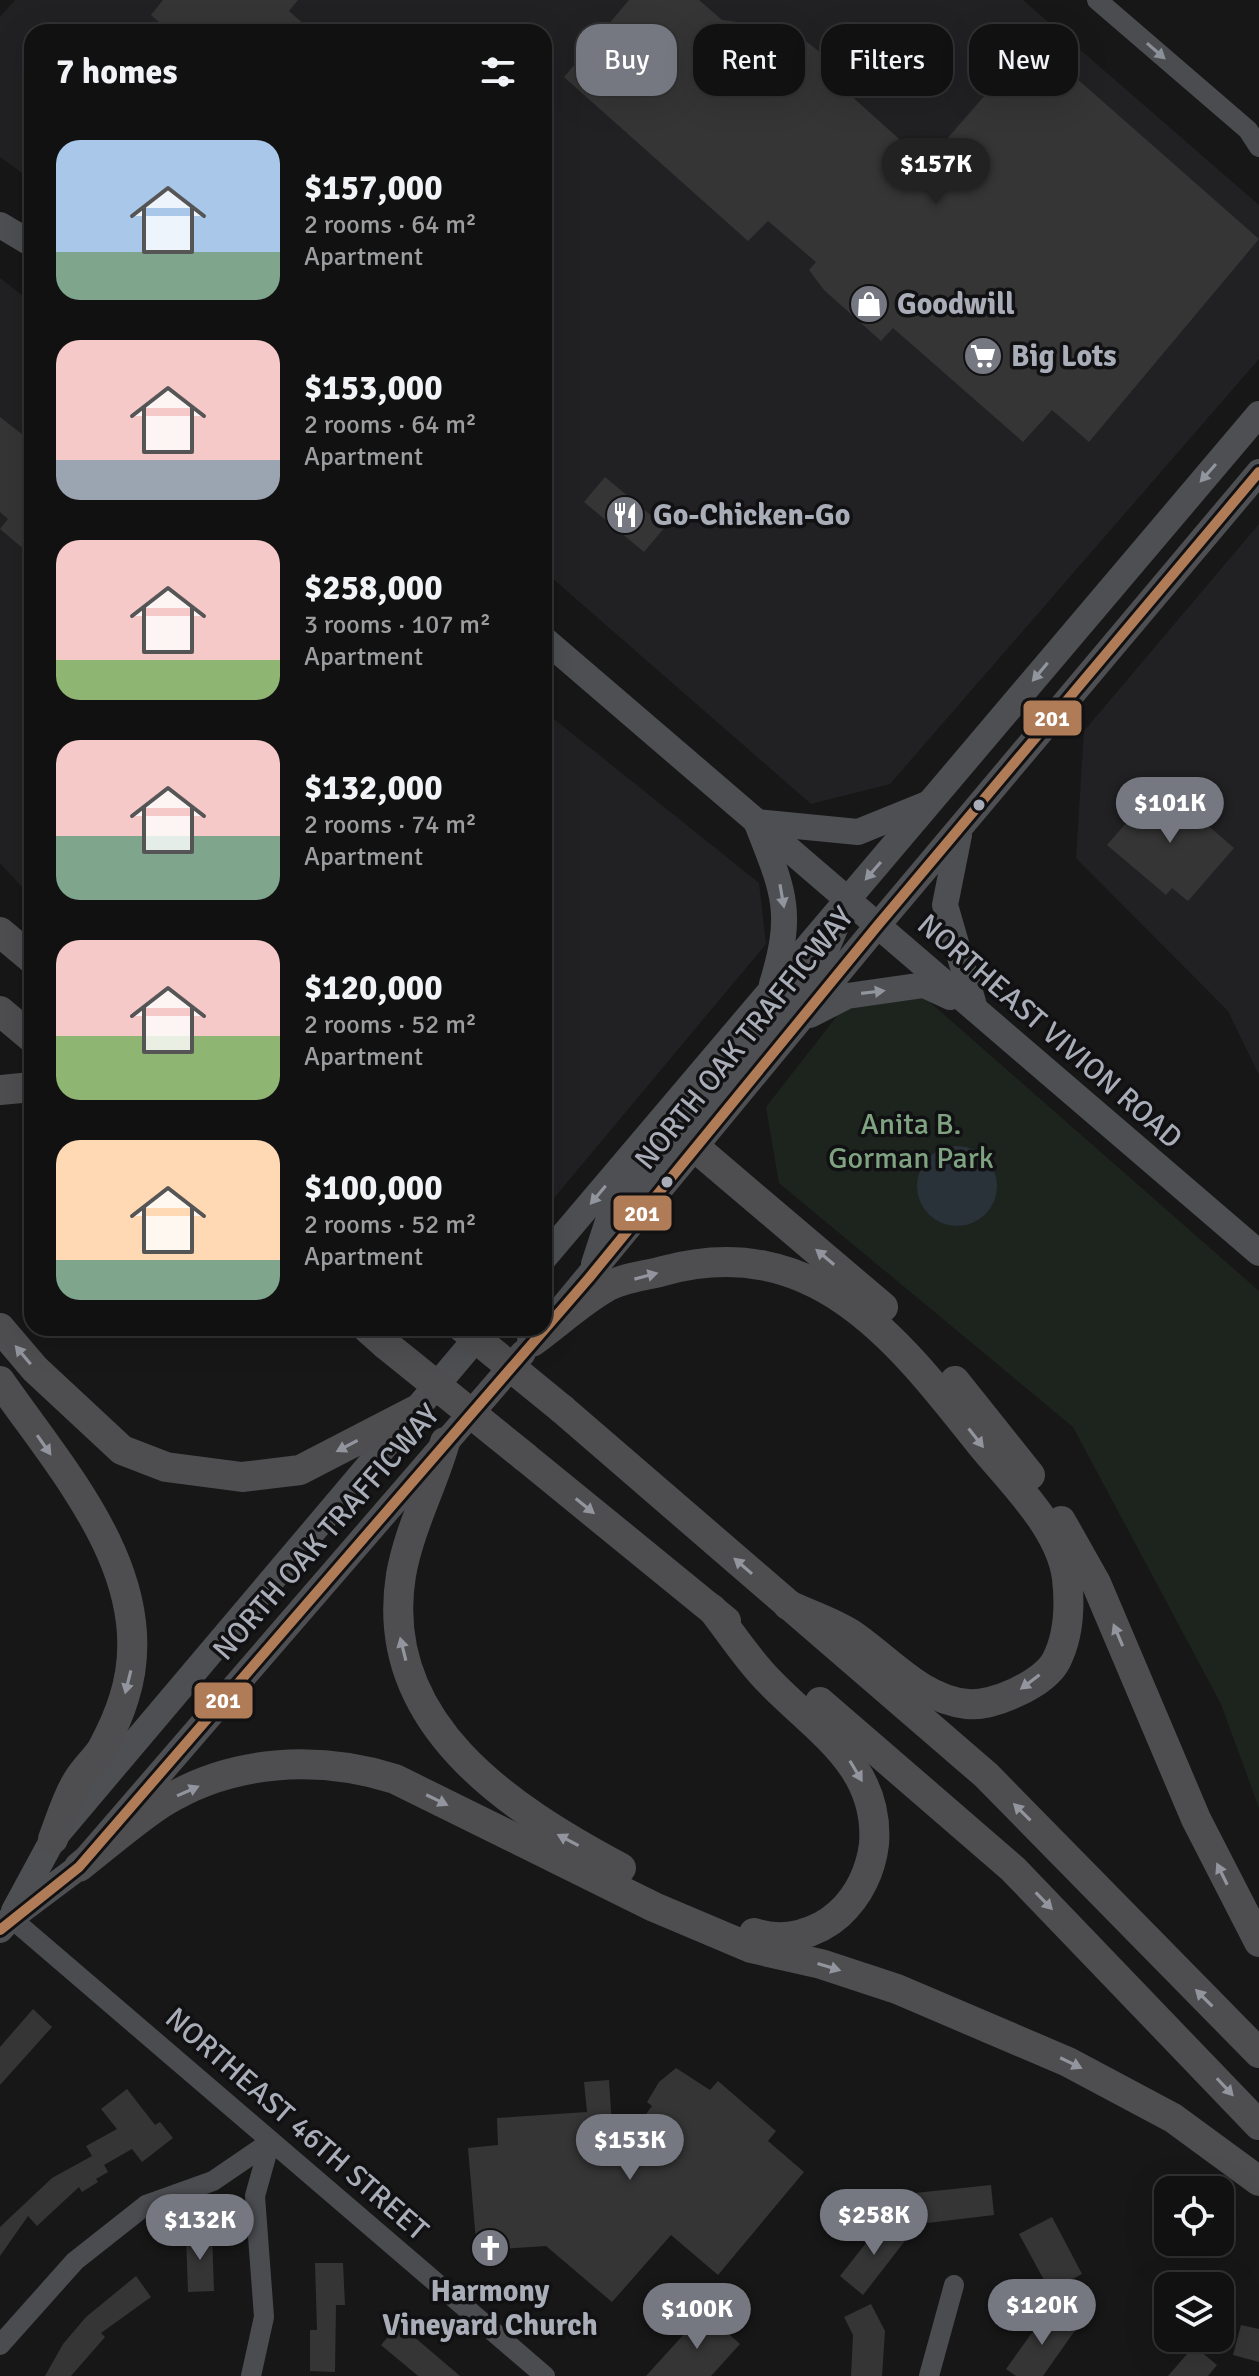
<!DOCTYPE html>
<html lang="en">
<head>
<meta charset="utf-8">
<style>
  body { margin:0; font-family:Signika,sans-serif; background:#1e1f1f; color:#f1f3f6; height:100vh; display:flex; flex-direction:column; font-size:30px; white-space:nowrap }
  * { box-sizing:border-box; margin:0 }
  p { font-size:26px; color:#9c9d9f }
  .icon { flex:none; width:44px; height:44px; fill:none; stroke:currentColor; stroke-width:2; stroke-linecap:round; stroke-linejoin:round }
  .map { position:relative; flex:1; overflow:hidden }
  .details { position:absolute; left:24px; top:24px; width:528px; height:1312px; display:flex; flex-direction:column; background:#111; border-radius:24px; box-shadow:0 8px 32px #0002,0 0 0 2px #303131 }
  .details>* { flex:none }
  .hud { position:absolute; left:576px; top:24px; width:562px; height:72px; display:flex; gap:16px }
  .controls { position:absolute; left:1154px; top:2176px; display:grid; gap:16px }
  .controls a { display:grid; place-items:center; width:80px; height:80px; border-radius:16px; background:#111; box-shadow:0 8px 32px #0002,0 0 0 2px #303131; font-size:40px }
  .price { position:absolute; translate:-50% -68px; padding:0 18px; border-radius:28px; background:#757880; color:#fff; font-size:26px; line-height:52px; filter:drop-shadow(0 2px 4px #0008) }
  .price::after { content:''; position:absolute; left:50%; top:48px; width:24px; height:18px; margin-left:-12px; background:inherit; clip-path:polygon(0 0,100% 0,50% 100%) }
  .price.selected { background:#222; color:#fff }
  ul { padding:0; list-style:none }
  li { display:flex; align-items:center; gap:24px; height:200px; padding:0 32px }
  li span { display:grid; place-items:center; flex:none; width:224px; height:160px; border-radius:24px; color:#555 }
  li>.icon { margin-inline-start:auto }
  span .icon { width:96px; height:96px; fill:#fffc; stroke-width:1 }
  li b { font-size:34px }
  h2 { display:flex; justify-content:space-between; align-items:center; height:96px; padding:0 32px; font-size:34px }
  .chip { padding:0 28px; border-radius:24px; background:#111; box-shadow:0 8px 32px #0002,0 0 0 2px #303131; font-size:28px; line-height:72px }
  .chip.selected { background:#757880; color:#fff }
  .map>svg:first-child { display:block }
  .built { fill:#212123 }
  .green { fill:#1d241e }
  .water { fill:#2a3239 }
  .building { fill:#353536 }
  .lines { fill:none; stroke-linecap:round; stroke-linejoin:round }
  .minor { stroke:#4b4c50; stroke-width:20 }
  .major { stroke:#4d4f52; stroke-width:26 }
  .highway { stroke:#4e4e51; stroke-width:30 }
  .highway-bridge { stroke:#4e4e51; stroke-width:30 }
  .bus-1-casing { stroke:#111113; stroke-width:16 }
  .bus-1 { stroke:#b07c57; stroke-width:10 }
  .oneway { fill:#8c9099 }
  .oneway2 { fill:#91969e }
  .oneway3 { fill:#92959e }
  .bus-dot { fill:#a8adb8; stroke:#111113; stroke-width:3 }
  .labels { text-anchor:middle; stroke-width:7; stroke-linejoin:round; paint-order:stroke }
  .poi-label { font-size:30px; font-weight:bold; fill:#a8adb8; stroke:#111113; text-anchor:start }
  .street-label { font-size:30px; fill:#a8adb8; stroke:#111113 }
  .park-label { font-size:30px; fill:#7fa381; stroke:#111113 }
  .line-badge { stroke:#111113; stroke-width:3 }
  .badge-label { font-size:22px; text-anchor:middle; font-weight:bold; fill:#fff }
</style>
</head>
<body>
<div class="map">
<svg width="1259" height="2376" viewBox="0 0 1259 2376">
  <rect width="100%" height="100%" fill="#171717"/>
  <!-- built -->
  <g class="built">
    <polygon points="15,0 1023,0 1259,205 1259,359 890,784 811,804 544,571 544,32 32,32 32,180 0,157 0,17"/>
    <polygon points="0,278 32,303 32,898 0,863"/>
    <polygon points="1259,524 1259,1075 1228,1011 1076,858 1084,731"/>
    <polygon points="544,711 759,883 766,944 544,1210"/>
  </g>
  <!-- green -->
  <polygon class="green" points="916,990 1259,1291 1259,1808 1221,1704 1073,1427 779,1183 766,1107 844,1007"/>
  <!-- water -->
  <circle class="water" cx="957" cy="1186" r="40"/>
  <!-- building -->
  <g class="building">
    <polygon points="163,0 298,0 289,11 313,32 150,32 159,22 151,15"/>
    <polygon points="629,0 699,0 722,20 791,29 858,83 849,94 926,163 1033,40 1259,239 1089,442 1052,410 1023,442 893,328 881,341 824,290 809,270 816,262 768,221 748,241 564,77"/>
    <polygon points="0,417 32,442 32,556 0,529 8,519 0,512"/>
    <polygon points="605,477 665,527 644,552 584,502"/>
    <polygon points="1160,784 1234,848 1188,901 1172,888 1166,895 1107,845"/>
    <polygon points="33,2009 52,2027 0,2085 0,2047"/>
    <polygon points="676,2068 710,2090 718,2081 776,2131 768,2141 804,2172 718,2275 671,2235 612,2302 546,2246 501,2249 502,2262 478,2265 468,2148 498,2145 497,2118 587,2112 584,2082 609,2080 614,2157 652,2106 647,2102 659,2082"/>
    <polygon points="127,2089 155,2125 160,2122 173,2138 142,2162 132,2149 104,2165 108,2172 96,2179 98,2182 82,2192 79,2187 37,2226 28,2216 0,2256 0,2227 52,2178 92,2156 86,2146 117,2129 101,2109"/>
    <polygon points="991,2185 994,2215 919,2224 915,2193"/>
    <polygon points="1052,2217 1082,2274 1050,2291 1019,2234"/>
    <polygon points="885,2219 908,2237 863,2295 840,2276"/>
    <polygon points="212,2233 214,2291 188,2292 186,2234"/>
    <polygon points="315,2263 343,2263 345,2305 336,2305 335,2372 310,2371 310,2330 317,2330"/>
    <polygon points="136,2276 151,2297 101,2333 105,2337 71,2376 45,2376 63,2344 86,2317"/>
    <polygon points="871,2304 885,2331 882,2376 851,2376 853,2335 844,2317"/>
    <polygon points="1049,2309 1076,2329 1043,2376 1016,2376 1006,2369"/>
    <polygon points="704,2312 740,2344 711,2376 646,2376"/>
    <polygon points="399,2324 460,2376 418,2376 381,2345"/>
    <polygon points="1241,2325 1259,2329 1259,2362 1233,2355"/>
    <polygon points="1194,2346 1217,2365 1208,2376 1168,2376"/>
  </g>
  <g class="lines">
    <!-- minor -->
    <g class="minor">
      <polyline points="1097,0 1248,130 1259,147"/>
      <polyline points="11,1918 545,2376"/>
      <polyline points="0,2345 75,2261 146,2205 213,2181 270,2142"/>
      <polyline points="251,2376 264,2317 255,2196 270,2142"/>
      <polyline points="929,2376 954,2285"/>
    </g>
    <!-- major -->
    <g class="major">
      <polyline points="0,225 32,244"/>
      <polyline points="544,639 1259,1253"/>
      <polyline points="756,822 858,832 927,804"/>
      <path d="M758 826C784 892 794 913 772 984"/>
      <polyline points="959,835 945,905 975,1009"/>
      <polyline points="810,1015 847,996 924,985 950,997"/>
      <polyline points="544,1258 1259,414"/>
      <polyline points="594,1264 608,1221 815,977 836,926"/>
      <polyline points="562,1308 878,925 1259,472"/>
      <polyline points="14,1911 53,1839 485,1328"/>
      <polyline points="0,1930 11,1918 79,1867 523,1353"/>
    </g>
    <!-- highway -->
    <g class="highway">
      <polyline points="0,932 32,959"/>
      <polyline points="0,1011 32,1038"/>
      <polyline points="0,1090 32,1087"/>
      <polyline points="696,1148 883,1307"/>
      <polyline points="0,1328 35,1369 122,1450 166,1467 242,1477 300,1470 416,1410"/>
      <polyline points="367,1328 385,1344"/>
      <path d="M532 1342C556 1325 579 1303 605 1288 621 1278 645 1276 663 1271 813 1230 896 1337 979 1442 1010 1481 1060 1526 1067 1578 1070 1605 1069 1636 1056 1661 1044 1684 992 1707 967 1704 921 1699 890 1661 854 1636 835 1623 810 1615 788 1605"/>
      <path d="M0 1381C63 1472 162 1579 124 1698 119 1715 110 1734 102 1749 94 1761 83 1770 76 1783 66 1800 60 1821 53 1839"/>
      <polyline points="955,1381 1030,1475"/>
      <polyline points="562,1409 986,1775 1259,2053"/>
      <path d="M445 1442C432 1487 409 1529 401 1575 377 1723 509 1808 621 1868"/>
      <polyline points="525,1457 726,1621"/>
      <polyline points="1061,1521 1096,1583 1196,1819 1259,1942"/>
      <path d="M712 1609C731 1633 748 1660 769 1681 816 1730 880 1766 874 1844 871 1870 859 1896 839 1914 817 1934 783 1943 754 1933"/>
      <polyline points="820,1702 1013,1869 1259,2125"/>
      <path d="M79 1867C106 1846 133 1822 162 1803 232 1759 318 1755 395 1779L654 1907 751 1948 821 1964 897 1989 1068 2062 1173 2118 1259 2181"/>
    </g>
    <!-- highway-bridge -->
    <g class="highway-bridge">
      <polyline points="463,1328 562,1409"/>
      <polyline points="385,1344 525,1457"/>
    </g>
    <!-- bus-1 casing -->
    <g class="bus-1-casing">
      <polyline id="bus-1" points="0,1930 79,1867 589,1278 878,925 1259,472"/>
    </g>
    <!-- bus-1 -->
    <use href="#bus-1" class="bus-1"/>
  </g>
  <!-- one-way arrows -->
  <defs><path id="oneway-solid" d="M-6-.8H1V-3.2L6.5 0L1 3.2V.8H-6Z" transform="scale(2)"/></defs>
  <use class="oneway" href="#oneway-solid" transform="translate(1156 51) rotate(41)"/>
  <g class="oneway2">
    <use href="#oneway-solid" transform="translate(1208 473) rotate(131)"/>
    <use href="#oneway-solid" transform="translate(1040 672) rotate(130)"/>
    <use href="#oneway-solid" transform="translate(873 871) rotate(131)"/>
    <use href="#oneway-solid" transform="translate(782 896) rotate(80)"/>
    <use href="#oneway-solid" transform="translate(873 992) rotate(-7)"/>
    <use href="#oneway-solid" transform="translate(598 1195) rotate(130)"/>
  </g>
  <g class="oneway3">
    <use href="#oneway-solid" transform="translate(825 1257) rotate(-140)"/>
    <use href="#oneway-solid" transform="translate(646 1276) rotate(-15)"/>
    <use href="#oneway-solid" transform="translate(23 1355) rotate(-130)"/>
    <use href="#oneway-solid" transform="translate(976 1438) rotate(52)"/>
    <use href="#oneway-solid" transform="translate(44 1445) rotate(55)"/>
    <use href="#oneway-solid" transform="translate(347 1446) rotate(152)"/>
    <use href="#oneway-solid" transform="translate(585 1506) rotate(39)"/>
    <use href="#oneway-solid" transform="translate(743 1566) rotate(-139)"/>
    <use href="#oneway-solid" transform="translate(1118 1635) rotate(-113)"/>
    <use href="#oneway-solid" transform="translate(403 1649) rotate(-104)"/>
    <use href="#oneway-solid" transform="translate(128 1682) rotate(104)"/>
    <use href="#oneway-solid" transform="translate(1030 1682) rotate(143)"/>
    <use href="#oneway-solid" transform="translate(856 1771) rotate(59)"/>
    <use href="#oneway-solid" transform="translate(188 1791) rotate(-24)"/>
    <use href="#oneway-solid" transform="translate(437 1800) rotate(26)"/>
    <use href="#oneway-solid" transform="translate(1022 1812) rotate(-135)"/>
    <use href="#oneway-solid" transform="translate(568 1840) rotate(-152)"/>
    <use href="#oneway-solid" transform="translate(1222 1874) rotate(-116)"/>
    <use href="#oneway-solid" transform="translate(1044 1901) rotate(46)"/>
    <use href="#oneway-solid" transform="translate(829 1967) rotate(17)"/>
    <use href="#oneway-solid" transform="translate(1204 1998) rotate(-135)"/>
    <use href="#oneway-solid" transform="translate(1071 2063) rotate(26)"/>
    <use href="#oneway-solid" transform="translate(1225 2087) rotate(47)"/>
  </g>
  <!-- icons -->
  <defs>
    <g id="shop-disc" transform="scale(2)"><circle r="9.5" fill="#757880" stroke="#111113"/><path d="M-5-2.5h2.3a2.7 3.5 0 0 1 5.4 0H5L5.5 6h-11ZM-1.5-2.5h3a1.5 2.3 0 0 0-3 0Z" fill="#fff"/></g>
    <g id="supermarket-disc" transform="scale(2)"><circle r="9.5" fill="#757880" stroke="#111113"/><path d="M-6-5.5h2.5l.6 2H6L4.5 2H-2.5L-4.4-4H-6ZM-1.5 3.2a1.3 1.3 0 1 0 .1 0ZM3 3.2a1.3 1.3 0 1 0 .1 0Z" fill="#fff"/></g>
    <g id="restaurant-disc" transform="scale(2)"><circle r="9.5" fill="#757880" stroke="#111113"/><path d="M-5-6h1v4h1v-4h1v4h1v-4h1v5L-1.5 .5V6h-2V.5L-5-1ZM5-6V6H3V1.5H1.5Q1.5-4 5-6Z" fill="#fff"/></g>
    <g id="church-disc" transform="scale(2)"><circle r="9.5" fill="#757880" stroke="#111113"/><path d="M-1.2-6h2.4v3.5h3.3v2.4h-3.3V6h-2.4V-.1h-3.3v-2.4h3.3Z" fill="#fff"/></g>
  </defs>
  <g fill-rule="evenodd">
    <use href="#shop-disc" x="869" y="304"/>
    <use href="#supermarket-disc" x="983" y="356"/>
    <use href="#restaurant-disc" x="625" y="515"/>
    <use href="#church-disc" x="490" y="2248"/>
  </g>
  <!-- markers -->
  <g class="bus-dot">
    <circle cx="979" cy="805" r="7"/>
    <circle cx="667" cy="1182" r="7"/>
  </g>
  <g class="labels">
    <!-- poi labels -->
    <g class="poi-label">
      <text x="897" y="314">Goodwill</text>
      <text x="1011" y="366">Big Lots</text>
      <text x="653" y="525">Go-Chicken-Go</text>
      <text x="490" y="2301" text-anchor="middle">Harmony<tspan x="490" dy="34">Vineyard Church</tspan></text>
    </g>
    <!-- street labels -->
    <g class="street-label">
      <text transform="translate(1050 1031) rotate(41)" y="10">NORTHEAST VIVION ROAD</text>
      <text transform="translate(744 1038) rotate(-51)" y="10">NORTH OAK TRAFFICWAY</text>
      <text transform="translate(326 1532) rotate(-49)" y="10">NORTH OAK TRAFFICWAY</text>
      <text transform="translate(297 2124) rotate(41)" y="10">NORTHEAST 46TH STREET</text>
    </g>
    <!-- park labels -->
    <g class="park-label">
      <text x="911" y="1134">Anita B.<tspan x="911" dy="34">Gorman Park</tspan></text>
    </g>
  </g>
  <g class="line-badge">
    <rect x="1022" y="699" width="61" height="38" rx="8" fill="#b07c57"/>
    <rect x="612" y="1194" width="61" height="38" rx="8" fill="#b07c57"/>
    <rect x="193" y="1681" width="61" height="39" rx="8" fill="#b07c57"/>
  </g>
  <g class="badge-label">
    <text x="1052" y="726">201</text>
    <text x="642" y="1221">201</text>
    <text x="223" y="1708">201</text>
  </g>
</svg>
<div class="controls">
<a><svg class="icon" aria-label="locate" viewBox="0 0 24 24"><circle cx="12" cy="12" r="6"/><path d="M12 2v4M12 18v4M2 12h4M18 12h4"/></svg></a>
<a><svg class="icon" aria-label="layers" viewBox="0 0 24 24"><path d="M12 4l9 5-9 5-9-5zM3 14l9 5 9-5"/></svg></a>
</div>
<b class="price selected" style="left:936px;top:206px">$157K</b>
<b class="price" style="left:1170px;top:845px">$101K</b>
<b class="price" style="left:630px;top:2182px">$153K</b>
<b class="price" style="left:874px;top:2257px">$258K</b>
<b class="price" style="left:200px;top:2262px">$132K</b>
<b class="price" style="left:1042px;top:2347px">$120K</b>
<b class="price" style="left:697px;top:2351px">$100K</b>
<div class="hud">
<a class="chip selected">Buy</a>
<a class="chip">Rent</a>
<a class="chip">Filters</a>
<a class="chip">New</a>
</div>
<section class="details">
<h2>7 homes<svg class="icon" aria-label="filters" viewBox="0 0 24 24"><path d="M4 7h16M4 17h16"/><circle cx="9" cy="7" r="2"/><circle cx="15" cy="17" r="2"/></svg></h2>
<ul>
<li><span style="background:linear-gradient(#a9c7e8 70%,#7fa58c 0)"><svg class="icon" aria-label="home" viewBox="0 0 24 24"><path d="M3 11l9-7 9 7M6 9v11h12V9"/></svg></span><div><b>$157,000</b><p>2 rooms · 64 m²</p><p>Apartment</p></div></li>
<li><span style="background:linear-gradient(#f6c9c9 75%,#9aa5b1 0)"><svg class="icon" aria-label="home" viewBox="0 0 24 24"><path d="M3 11l9-7 9 7M6 9v11h12V9"/></svg></span><div><b>$153,000</b><p>2 rooms · 64 m²</p><p>Apartment</p></div></li>
<li><span style="background:linear-gradient(#f6c9c9 75%,#8fb573 0)"><svg class="icon" aria-label="home" viewBox="0 0 24 24"><path d="M3 11l9-7 9 7M6 9v11h12V9"/></svg></span><div><b>$258,000</b><p>3 rooms · 107 m²</p><p>Apartment</p></div></li>
<li><span style="background:linear-gradient(#f6c9c9 60%,#7fa58c 0)"><svg class="icon" aria-label="home" viewBox="0 0 24 24"><path d="M3 11l9-7 9 7M6 9v11h12V9"/></svg></span><div><b>$132,000</b><p>2 rooms · 74 m²</p><p>Apartment</p></div></li>
<li><span style="background:linear-gradient(#f6c9c9 60%,#8fb573 0)"><svg class="icon" aria-label="home" viewBox="0 0 24 24"><path d="M3 11l9-7 9 7M6 9v11h12V9"/></svg></span><div><b>$120,000</b><p>2 rooms · 52 m²</p><p>Apartment</p></div></li>
<li><span style="background:linear-gradient(#ffd9b3 75%,#7fa58c 0)"><svg class="icon" aria-label="home" viewBox="0 0 24 24"><path d="M3 11l9-7 9 7M6 9v11h12V9"/></svg></span><div><b>$100,000</b><p>2 rooms · 52 m²</p><p>Apartment</p></div></li>
</ul>
</section>
</div>
</body>
</html>
